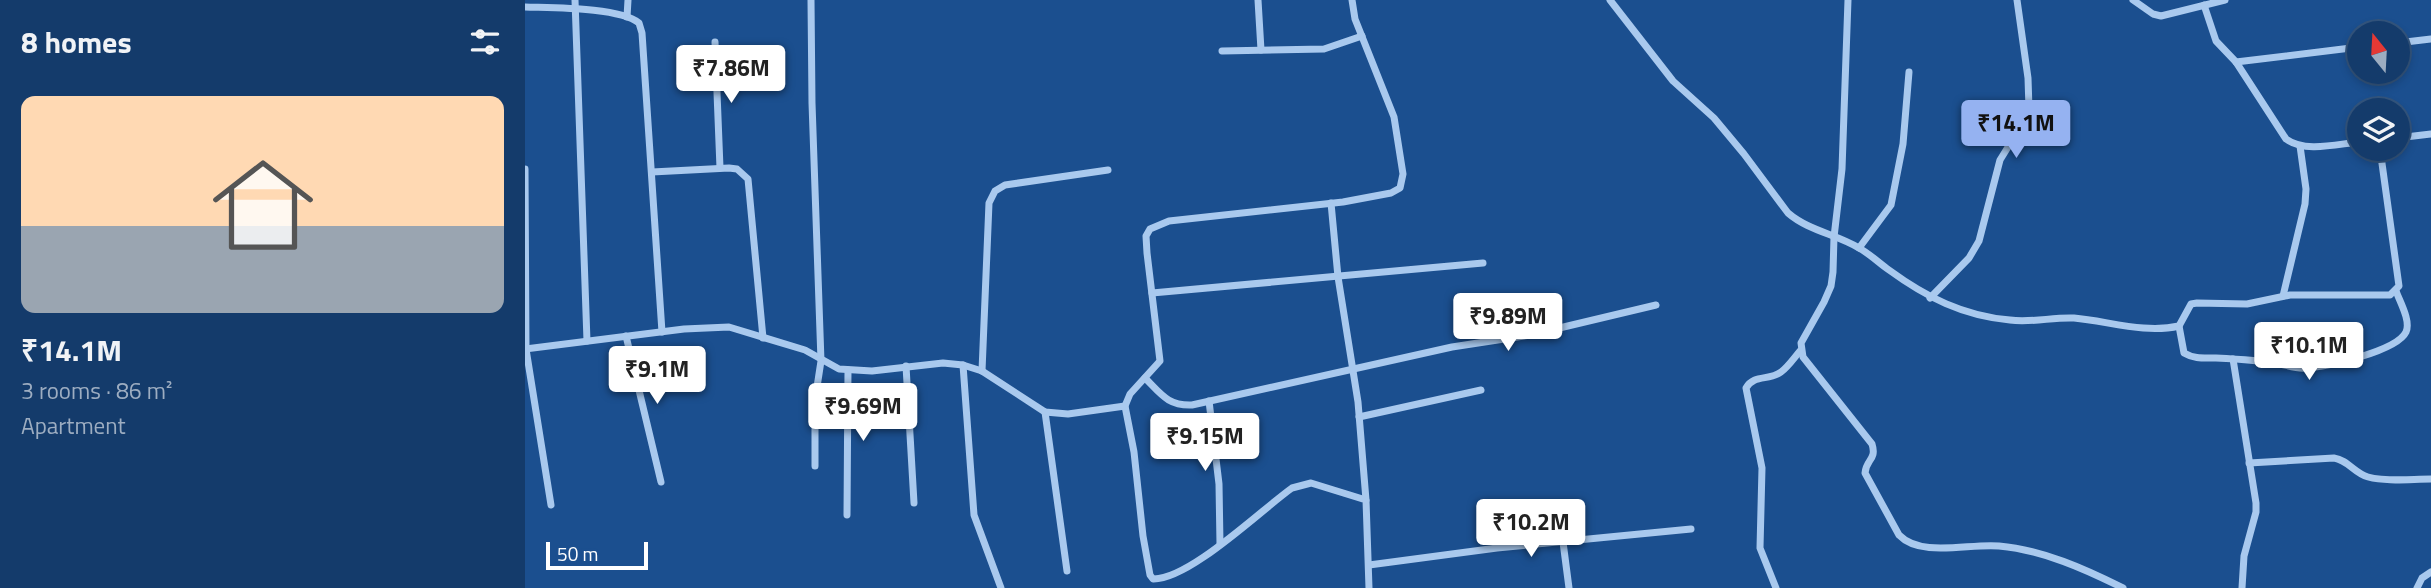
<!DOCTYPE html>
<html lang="en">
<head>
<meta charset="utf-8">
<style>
  body { margin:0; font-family:"Titillium Web",sans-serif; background:#1d4271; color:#f1f3f6; height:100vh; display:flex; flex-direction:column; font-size:26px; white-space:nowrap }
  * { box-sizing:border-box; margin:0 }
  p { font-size:23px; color:#9dadc1 }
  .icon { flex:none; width:38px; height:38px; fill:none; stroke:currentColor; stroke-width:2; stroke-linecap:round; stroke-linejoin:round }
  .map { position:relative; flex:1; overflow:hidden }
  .sheet { display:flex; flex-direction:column; background:#143b6b; width:525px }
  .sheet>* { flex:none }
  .needle { width:46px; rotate:342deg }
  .tools { position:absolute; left:1822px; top:21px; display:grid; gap:14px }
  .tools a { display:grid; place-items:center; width:63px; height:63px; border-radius:50%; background:#143b6b; box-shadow:0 4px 10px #0003,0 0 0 2px #33557e; font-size:35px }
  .scale { position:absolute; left:21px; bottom:18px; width:102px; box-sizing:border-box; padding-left:7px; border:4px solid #fff; border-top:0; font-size:19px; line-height:24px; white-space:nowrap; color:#fff; -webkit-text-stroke:5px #1b4f8f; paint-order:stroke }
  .price { position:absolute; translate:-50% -60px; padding:0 16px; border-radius:7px; background:#fff; color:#222; font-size:23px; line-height:46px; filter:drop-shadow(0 2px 4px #0008) }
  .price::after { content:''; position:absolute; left:50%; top:42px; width:21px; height:16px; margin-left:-10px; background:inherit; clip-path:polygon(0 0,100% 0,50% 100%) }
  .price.active { background:#95b2f1; color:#111 }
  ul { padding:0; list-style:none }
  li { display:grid; align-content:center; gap:14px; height:371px; padding:0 21px }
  li span { display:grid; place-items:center; height:217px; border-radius:14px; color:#555 }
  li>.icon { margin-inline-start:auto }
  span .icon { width:126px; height:126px; fill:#fffc; stroke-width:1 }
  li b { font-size:30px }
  h2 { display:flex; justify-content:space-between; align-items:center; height:84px; padding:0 21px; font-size:30px }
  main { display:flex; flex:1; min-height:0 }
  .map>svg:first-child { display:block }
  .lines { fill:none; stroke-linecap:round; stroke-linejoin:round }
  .street { stroke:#a9c9ee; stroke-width:7 }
</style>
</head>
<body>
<main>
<section class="sheet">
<h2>8 homes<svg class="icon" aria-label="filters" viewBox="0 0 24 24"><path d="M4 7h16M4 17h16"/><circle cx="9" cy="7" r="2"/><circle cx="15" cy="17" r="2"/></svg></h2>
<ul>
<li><span style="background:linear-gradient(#ffd9b3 60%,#9aa5b1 0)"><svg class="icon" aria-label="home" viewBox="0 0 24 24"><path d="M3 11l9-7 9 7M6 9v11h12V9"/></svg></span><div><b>₹14.1M</b><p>3 rooms · 86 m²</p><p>Apartment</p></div></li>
</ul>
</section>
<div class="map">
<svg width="1906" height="588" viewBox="0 0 1906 588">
  <rect width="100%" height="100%" fill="#1b4f8f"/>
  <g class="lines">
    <!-- street -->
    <g class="street">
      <polyline points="50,0 62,341"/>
      <polyline points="286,0 287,103 296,361 290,400 290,466"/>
      <polyline points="733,0 736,50"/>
      <path d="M827 0 830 19 869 117 878 174 875 188 866 193 818 202 644 221 625 229 621 236 622 253 635 361 605 394 600 406 609 452 618 536 625 575 628 579C664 580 736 510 767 488L786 483 841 500 844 588"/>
      <path d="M1085 0 1148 81 1189 118 1219 154 1263 213C1284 231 1311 234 1334 248 1345 254 1354 263 1364 270 1401 297 1438 316 1485 320 1506 323 1528 317 1549 318 1583 321 1620 334 1654 326L1666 304 1672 303 1722 304 1765 295H1865L1874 286 1855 149"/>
      <path d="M1323 0 1317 169 1309 237 1308 272 1306 286 1299 302 1276 343 1278 357 1347 444C1352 460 1341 459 1340 473L1374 535C1396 558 1445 543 1474 546 1518 550 1560 569 1598 588"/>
      <polyline points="1608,0 1628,14 1636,16 1700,0"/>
      <path d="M1679 5 1691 41 1711 62 1761 139C1780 153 1812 144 1834 142"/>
      <path d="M0 7C26 8 94 7 114 23L117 33 137 332"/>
      <polyline points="102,17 103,0"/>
      <polyline points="190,42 195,168"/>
      <polyline points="1872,43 1906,39"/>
      <polyline points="697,51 799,49 837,36"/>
      <polyline points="1711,62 1834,47"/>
      <polyline points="1872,138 1906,134"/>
      <polyline points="0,169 1,349 26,505"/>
      <polyline points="127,172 204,168 212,169 223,179 238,338"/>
      <polyline points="806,203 813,277 833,402 841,500"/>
      <polyline points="1334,248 1366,205 1378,144 1384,72"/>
      <polyline points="627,293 958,263"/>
      <polyline points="1758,296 1780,204 1781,189 1775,146"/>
      <polyline points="1405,298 1444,258 1454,241 1475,160 1501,118 1504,109 1503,78 1492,0"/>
      <path d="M1654 326 1659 353C1669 359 1678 358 1690 358 1711 359 1733 360 1755 364 1764 366 1772 369 1781 368 1802 367 1872 351 1881 332 1886 321 1875 302 1871 291"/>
      <polyline points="101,336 136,482"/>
      <polyline points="0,349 159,329 204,327 280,350 314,369 347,371 418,363 438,365 457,371 520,412 543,414 600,406"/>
      <polyline points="1708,359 1731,503 1731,512 1719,556 1717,588"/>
      <polyline points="438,365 449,515 476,588"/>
      <polyline points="381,366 389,503"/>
      <polyline points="457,371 464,203 470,191 480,185 583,170"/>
      <path d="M620 378C636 394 643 406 667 405L927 347 1005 335 1131 305"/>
      <polyline points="684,401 694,484 695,544"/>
      <polyline points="520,412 542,571"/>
      <polyline points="834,417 956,390"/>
      <path d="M1724 463 1809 458C1823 460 1829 473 1843 477 1862 482 1886 479 1906 479"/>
      <polyline points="322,515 323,370"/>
      <polyline points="1038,542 1044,588"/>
      <polyline points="844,565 972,548 1166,529"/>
      <path d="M1251 588 1235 548 1237 468 1221 388C1229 374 1244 381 1256 372 1263 367 1269 358 1275 351"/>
      <polyline points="1892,588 1897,578 1906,572"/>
    </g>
  </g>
</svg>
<div class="tools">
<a><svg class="needle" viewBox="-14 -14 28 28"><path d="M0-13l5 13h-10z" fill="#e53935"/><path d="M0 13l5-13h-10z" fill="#9dadc1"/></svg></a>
<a><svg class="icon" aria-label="layers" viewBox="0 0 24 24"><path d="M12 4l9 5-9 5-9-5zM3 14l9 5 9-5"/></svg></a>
</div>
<div class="scale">50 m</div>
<b class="price" style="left:206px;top:105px">₹7.86M</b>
<b class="price active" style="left:1491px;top:160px">₹14.1M</b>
<b class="price" style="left:983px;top:353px">₹9.89M</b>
<b class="price" style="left:1784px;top:382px">₹10.1M</b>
<b class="price" style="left:132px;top:406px">₹9.1M</b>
<b class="price" style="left:338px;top:443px">₹9.69M</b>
<b class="price" style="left:680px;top:473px">₹9.15M</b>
<b class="price" style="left:1006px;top:559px">₹10.2M</b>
</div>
</main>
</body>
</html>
